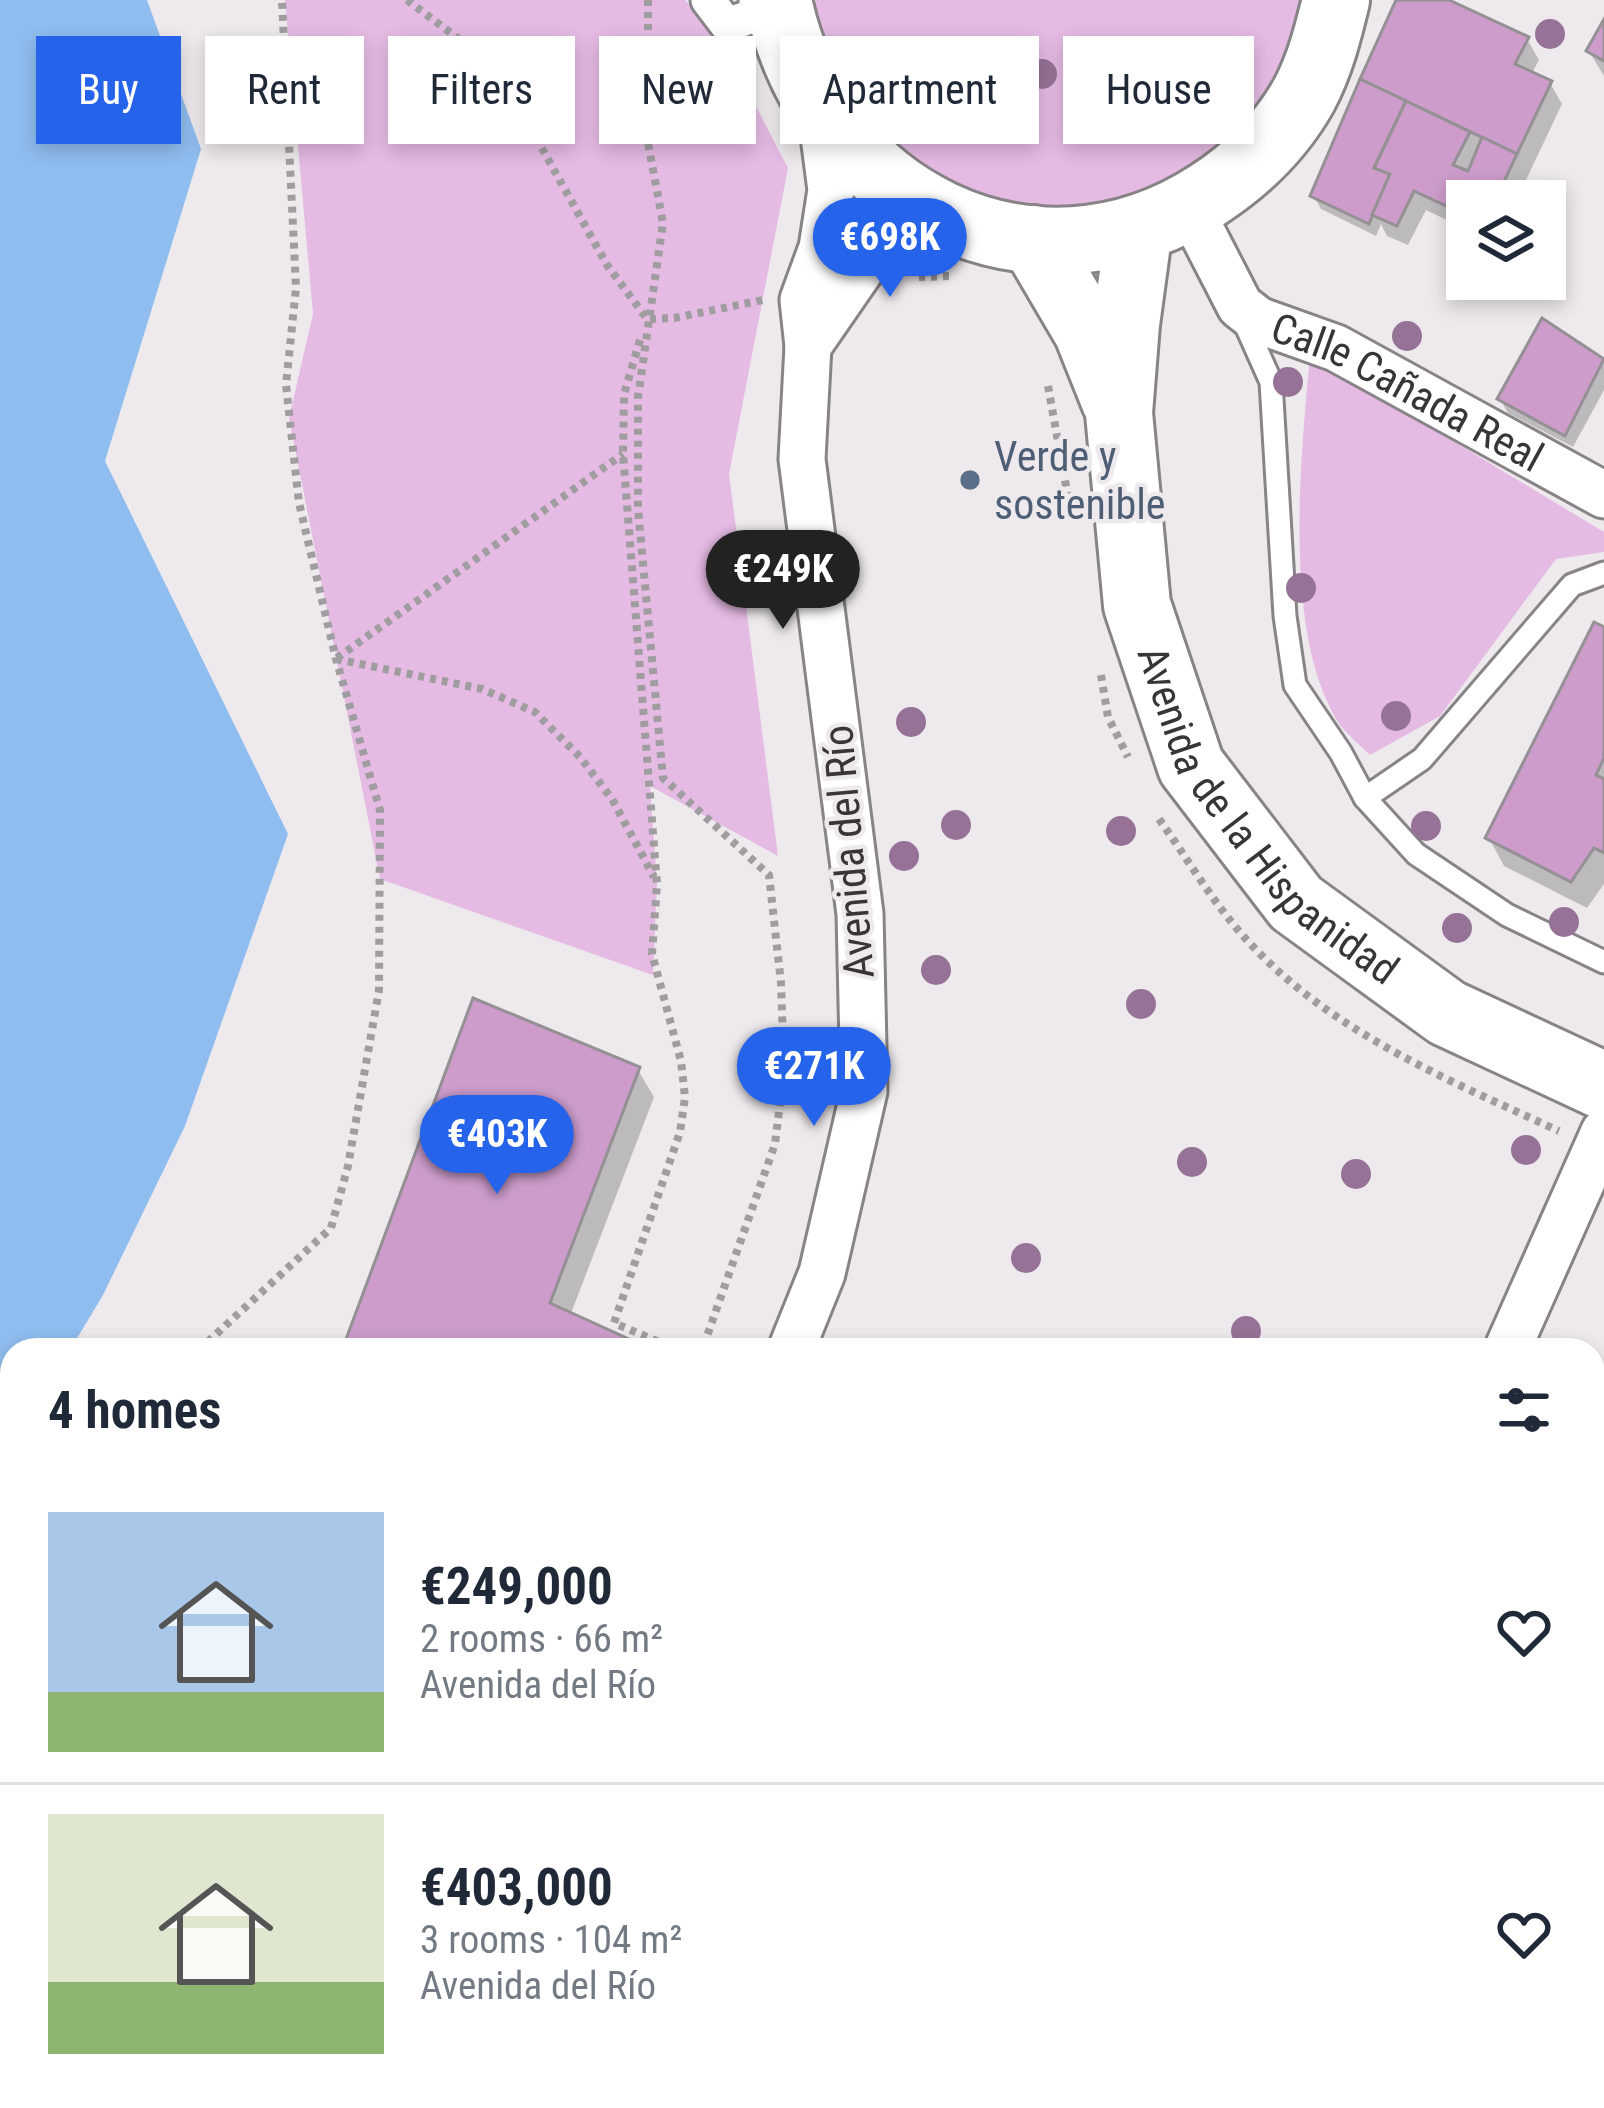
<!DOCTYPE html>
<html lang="en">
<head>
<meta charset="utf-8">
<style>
  body { margin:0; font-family:"Roboto Condensed",sans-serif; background:#f2f2f3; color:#1f2937; height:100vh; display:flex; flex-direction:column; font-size:45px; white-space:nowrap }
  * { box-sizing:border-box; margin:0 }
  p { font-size:39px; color:#747a83 }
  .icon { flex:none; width:66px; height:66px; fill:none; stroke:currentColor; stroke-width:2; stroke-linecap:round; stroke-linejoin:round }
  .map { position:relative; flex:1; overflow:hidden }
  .sheet { position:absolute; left:0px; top:1338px; width:1605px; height:771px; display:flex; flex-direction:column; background:#fff; border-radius:36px 36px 0 0; box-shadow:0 6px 18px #0003 }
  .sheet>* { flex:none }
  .hud { position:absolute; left:36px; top:36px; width:1533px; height:108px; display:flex; gap:24px }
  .controls { position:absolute; left:1446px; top:180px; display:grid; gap:24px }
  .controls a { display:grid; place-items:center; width:120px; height:120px; border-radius:0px; background:#fff; box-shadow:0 6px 18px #0003; font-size:60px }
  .price { position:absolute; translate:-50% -102px; padding:0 27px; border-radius:42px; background:#2563eb; color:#fff; font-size:39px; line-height:78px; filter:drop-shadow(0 3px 6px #0008) }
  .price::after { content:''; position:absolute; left:50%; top:72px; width:36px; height:27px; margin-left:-18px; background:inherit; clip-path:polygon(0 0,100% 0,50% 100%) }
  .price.selected { background:#222; color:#fff }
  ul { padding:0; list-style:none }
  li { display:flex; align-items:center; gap:36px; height:300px; padding:0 48px }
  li+li { border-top:3px solid #e0e1e3 }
  li span { display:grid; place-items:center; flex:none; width:336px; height:240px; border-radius:0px; color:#555 }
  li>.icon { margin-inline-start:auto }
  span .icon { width:144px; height:144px; fill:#fffc; stroke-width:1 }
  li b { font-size:51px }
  h2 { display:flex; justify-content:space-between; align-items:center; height:144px; padding:0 48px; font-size:51px }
  .chip { padding:0 42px; border-radius:0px; background:#fff; box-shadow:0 6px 18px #0003; font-size:42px; line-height:108px }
  .chip.selected { background:#2563eb; color:#fff }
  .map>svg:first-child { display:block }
  .education { fill:#e8dcf0 }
  .green { fill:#e5bae3 }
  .water { fill:#8fbdef }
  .shadow { fill:#0003 }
  .building { fill:#cd9ccb; stroke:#949094; stroke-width:3 }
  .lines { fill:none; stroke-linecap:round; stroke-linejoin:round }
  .service-casing { stroke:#878386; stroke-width:27 }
  .pedestrian-casing { stroke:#878386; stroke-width:39 }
  .minor-casing { stroke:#878386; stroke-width:51 }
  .primary-casing { stroke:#878386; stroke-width:72 }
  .path { stroke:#a09da0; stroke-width:8; stroke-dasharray:6 6; stroke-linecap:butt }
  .service { stroke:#fff; stroke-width:21 }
  .pedestrian { stroke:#fff; stroke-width:33 }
  .minor { stroke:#fff; stroke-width:45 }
  .primary { stroke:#fff; stroke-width:66 }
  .tree { fill:#967396 }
  .service-dot { fill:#5c6f8a; stroke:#ede9ed; stroke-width:4.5 }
  .labels { text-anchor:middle; stroke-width:9; stroke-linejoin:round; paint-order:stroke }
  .street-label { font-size:42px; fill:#373537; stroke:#ede9ed }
  .service-label { font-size:42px; fill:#4e5e75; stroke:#ede9ed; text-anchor:start }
</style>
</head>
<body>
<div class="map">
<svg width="1604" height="2108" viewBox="0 0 1604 2108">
  <rect width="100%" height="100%" fill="#ede9ed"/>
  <!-- education -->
  <polygon class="education" points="720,2097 1095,2097 1090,2108 723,2108"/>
  <!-- green -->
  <g class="green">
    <polygon points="285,0 685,0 720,37 788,168 729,474 778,856 650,786 657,884 653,975 380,879 289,418 313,314"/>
    <path d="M814 0H1306C1296 39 1282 75 1259 109 1237 140 1200 165 1166 181 1008 256 855 161 814 0Z"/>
    <path d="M1310 355 1604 532V552L1556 559 1440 716 1370 755C1360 745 1346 734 1338 722 1282 632 1301 457 1310 355Z"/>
    <polygon points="394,2097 592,2097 595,2107 391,2108"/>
  </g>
  <!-- water -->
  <polygon class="water" points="0,0 147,0 201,149 105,461 288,834 185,1126 103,1295 70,1350 12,1350 12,1446 0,1463"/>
  <!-- shadow -->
  <g class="shadow">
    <polygon points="1399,0 1441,0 1527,39 1539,60 1531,75 1550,83 1562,104 1516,201 1467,201 1467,264 1453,242 1459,226 1426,210 1408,245 1387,236 1381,224 1376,236 1321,209 1314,196"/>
    <polygon points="1604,25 1604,76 1589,51"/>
    <polygon points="1543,322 1604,362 1604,390 1573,447 1508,413 1500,399"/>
    <polygon points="1604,630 1604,884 1587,908 1504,866 1489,838"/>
    <polygon points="638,1070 654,1097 570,1316 641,1350 345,1350"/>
    <polygon points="972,2097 1101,2097 1096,2108 967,2108"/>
  </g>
  <!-- building -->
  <g class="building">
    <polygon points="1396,0 1449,0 1529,37 1515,64 1552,81 1517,154 1360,79"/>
    <polygon points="1604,19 1604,61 1586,51"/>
    <polygon points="1360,79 1406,101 1374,168 1390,174 1369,224 1310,196"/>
    <polygon points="1406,101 1470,132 1453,165 1468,171 1482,137 1517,154 1495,201 1467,201 1467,251 1450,242 1461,213 1414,191 1397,226 1372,215 1390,174 1374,168"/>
    <polygon points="1542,318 1604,359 1565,436 1497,399"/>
    <polygon points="1594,622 1604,627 1604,758 1596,775 1604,779 1604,853 1594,848 1571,882 1485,838"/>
    <polygon points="473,998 640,1067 550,1303 642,1345 640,1350 342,1350"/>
    <polygon points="825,2097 831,2108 805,2108 805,2098"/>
    <polygon points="969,2097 1074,2097 1070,2108 963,2108"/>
  </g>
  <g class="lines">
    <!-- service casing -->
    <g class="service-casing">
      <g id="service">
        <polyline points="1242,317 1271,382 1285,616 1295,685 1341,753 1365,798 1422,759 1572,585 1604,573"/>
        <polyline points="1365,798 1416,854 1507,915 1604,962"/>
      </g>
    </g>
    <!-- pedestrian casing -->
    <g class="pedestrian-casing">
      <polyline id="pedestrian" points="708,0 727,25 758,14 756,0"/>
    </g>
    <!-- minor casing -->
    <g class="minor-casing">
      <g id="minor">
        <path id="s1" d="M1189 207 1240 306 1258 320 1336 348 1604 495"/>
        <polyline points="808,346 864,265 904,235 948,217"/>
        <polyline points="791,1350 822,1273 864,1091 860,914 802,459 808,346 803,300 822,248 831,190 821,113"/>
        <polyline points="1507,1350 1604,1132"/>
        <polyline points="1593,1681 1604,1686"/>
        <polyline points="342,2097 342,2108"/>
        <polyline points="648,2097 648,2108"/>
        <polyline points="1153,2108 1158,2097"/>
      </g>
    </g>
    <!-- primary casing -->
    <g class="primary-casing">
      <g id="primary">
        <path d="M778 0C818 199 1033 309 1209 194 1247 169 1281 136 1304 95 1320 65 1328 33 1336 0"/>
        <path id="s2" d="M1139 228 1126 324 1119 413 1137 605 1191 766 1296 903 1447 1013 1604 1086"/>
        <polyline points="1033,239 1087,331 1115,401"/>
      </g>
    </g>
    <!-- path -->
    <g class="path">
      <polyline points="407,0 484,58 505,82 607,265 647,319 674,318 763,300"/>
      <polyline points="648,0 648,143 663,223 638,397 638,509 663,778 769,875 781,983 784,1070 775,1144 702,1350"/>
      <polyline points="919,277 952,276"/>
      <polyline points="640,340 624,394 623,454 657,884 652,954 681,1061 685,1097 680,1132 614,1323 678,1350"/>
      <polyline points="1048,386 1072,519"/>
      <polyline points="337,658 623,454"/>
      <polyline points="336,659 482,689 535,712 580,757 612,799 654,877"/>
      <polyline points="1101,675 1108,717 1128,757"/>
      <path d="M1159 819C1187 858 1213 903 1246 939 1330 1032 1448 1080 1559 1131"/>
      <polyline points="199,1350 331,1228 348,1166 379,990 380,810 336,659 299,503 286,385 296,288 282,0"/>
      <polyline points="0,1626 12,1610"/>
      <polyline points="273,2097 276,2108"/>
    </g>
    <!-- service -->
    <use href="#service" class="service"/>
    <!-- pedestrian -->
    <use href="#pedestrian" class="pedestrian"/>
    <!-- minor -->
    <use href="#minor" class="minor"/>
    <!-- primary -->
    <use href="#primary" class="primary"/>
  </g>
  <!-- trees -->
  <g class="tree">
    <circle cx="1550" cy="34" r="15"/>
    <circle cx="1042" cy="74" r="15"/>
    <circle cx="1407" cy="336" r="15"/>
    <circle cx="1288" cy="382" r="15"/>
    <circle cx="1301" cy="588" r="15"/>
    <circle cx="1396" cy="716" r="15"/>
    <circle cx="911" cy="722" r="15"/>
    <circle cx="956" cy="825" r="15"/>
    <circle cx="1426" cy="826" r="15"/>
    <circle cx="1121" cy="831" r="15"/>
    <circle cx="904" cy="856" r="15"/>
    <circle cx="1564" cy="922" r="15"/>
    <circle cx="1457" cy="928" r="15"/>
    <circle cx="936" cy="970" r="15"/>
    <circle cx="1141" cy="1004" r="15"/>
    <circle cx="1526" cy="1150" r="15"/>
    <circle cx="1192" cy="1162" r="15"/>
    <circle cx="1356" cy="1174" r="15"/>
    <circle cx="1026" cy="1258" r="15"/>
    <circle cx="1246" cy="1331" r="15"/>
  </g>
  <!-- markers -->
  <circle class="service-dot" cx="970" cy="480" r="12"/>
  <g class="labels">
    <!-- street labels -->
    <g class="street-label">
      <text dy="15" stroke="none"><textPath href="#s1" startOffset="300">Calle Cañada Real</textPath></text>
      <text dy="15" stroke="none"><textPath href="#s2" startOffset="633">Avenida de la Hispanidad</textPath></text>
      <text transform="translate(848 852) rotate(-95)" y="15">Avenida del Río</text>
    </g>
    <!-- service labels -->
    <g class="service-label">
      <text x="994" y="471">Verde y<tspan x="994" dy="48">sostenible</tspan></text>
    </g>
  </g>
</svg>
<div class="controls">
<a><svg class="icon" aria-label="layers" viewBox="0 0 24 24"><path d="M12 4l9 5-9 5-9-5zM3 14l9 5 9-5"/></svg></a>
</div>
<b class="price" style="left:890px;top:300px">€698K</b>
<b class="price selected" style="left:783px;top:632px">€249K</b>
<b class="price" style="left:814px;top:1129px">€271K</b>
<b class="price" style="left:497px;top:1197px">€403K</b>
<div class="hud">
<a class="chip selected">Buy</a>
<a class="chip">Rent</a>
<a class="chip">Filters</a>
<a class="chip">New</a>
<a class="chip">Apartment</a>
<a class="chip">House</a>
</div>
<section class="sheet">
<h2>4 homes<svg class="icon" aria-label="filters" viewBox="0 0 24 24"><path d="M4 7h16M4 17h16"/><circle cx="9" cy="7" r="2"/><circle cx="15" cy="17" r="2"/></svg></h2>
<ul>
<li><span style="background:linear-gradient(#a9c7e8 75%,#8fb573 0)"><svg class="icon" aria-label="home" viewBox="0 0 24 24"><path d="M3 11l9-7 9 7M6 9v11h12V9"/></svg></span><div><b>€249,000</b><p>2 rooms · 66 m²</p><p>Avenida del Río</p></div><svg class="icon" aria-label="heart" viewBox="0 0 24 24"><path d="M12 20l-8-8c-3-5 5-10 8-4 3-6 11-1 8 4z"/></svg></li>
<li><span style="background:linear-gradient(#dfe7d0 70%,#8fb573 0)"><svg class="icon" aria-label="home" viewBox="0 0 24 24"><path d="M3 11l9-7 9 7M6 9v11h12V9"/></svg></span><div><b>€403,000</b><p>3 rooms · 104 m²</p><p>Avenida del Río</p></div><svg class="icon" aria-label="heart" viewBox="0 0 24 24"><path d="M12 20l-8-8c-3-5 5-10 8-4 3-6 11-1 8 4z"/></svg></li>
</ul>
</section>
</div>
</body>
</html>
